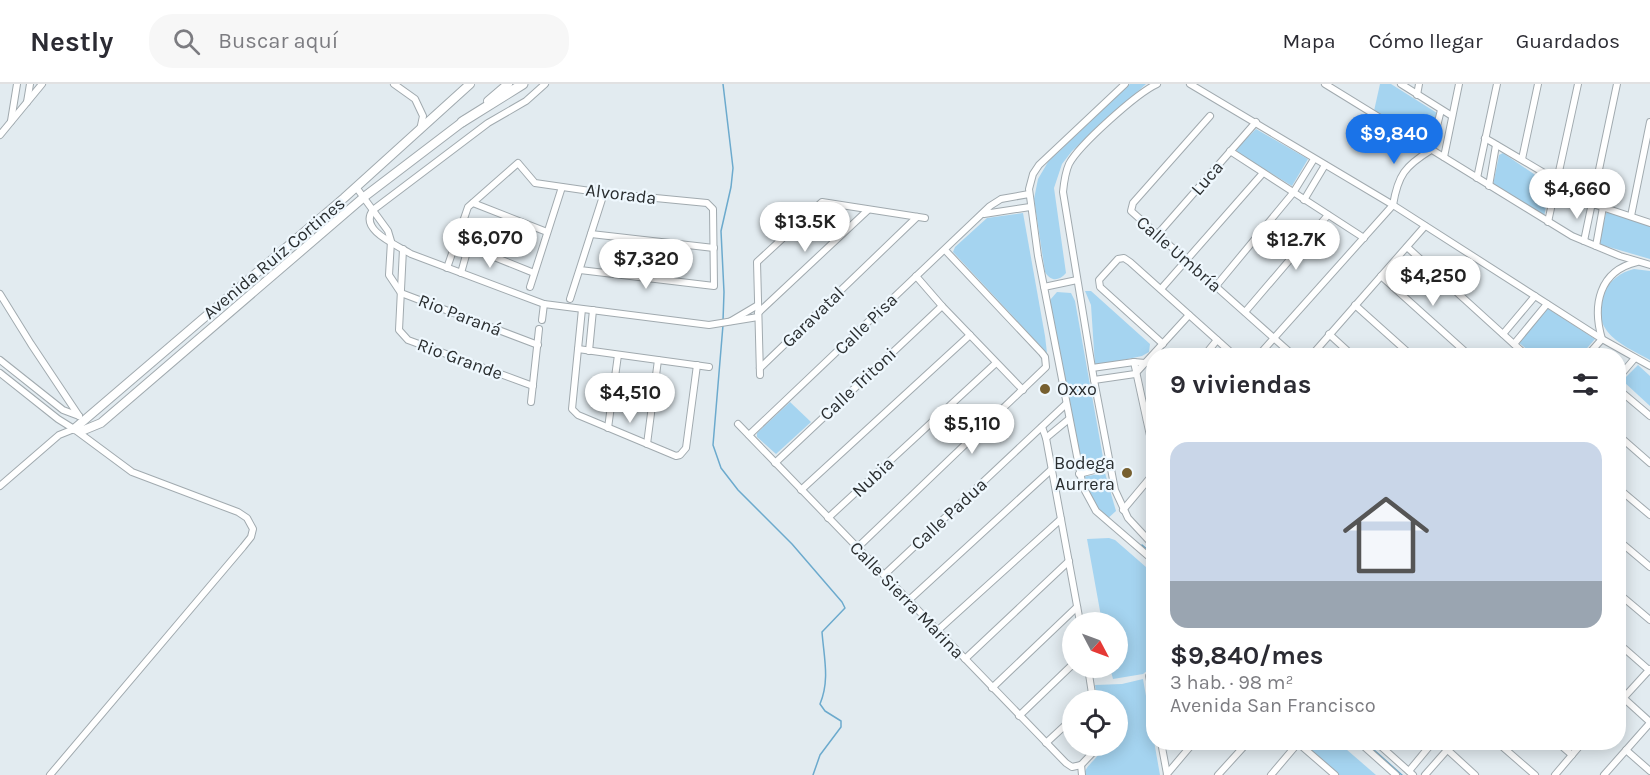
<!DOCTYPE html>
<html lang="es">
<head>
<meta charset="utf-8">
<style>
  body { margin:0; font-family:Karla,sans-serif; background:#f7f7f7; color:#2b2b33; height:100vh; display:flex; flex-direction:column; font-size:22px; white-space:nowrap }
  * { box-sizing:border-box; margin:0 }
  p { font-size:20px; color:#7c7c81 }
  .icon { flex:none; width:33px; height:33px; fill:none; stroke:currentColor; stroke-width:2; stroke-linecap:round; stroke-linejoin:round }
  .map { position:relative; flex:1; overflow:hidden }
  .side { position:absolute; left:1146px; top:264px; width:480px; height:402px; display:flex; flex-direction:column; background:#fff; border-radius:24px; box-shadow:0 3px 15px #0003 }
  .side>* { flex:none }
  .needle { width:39px; rotate:131deg }
  .tools { position:absolute; left:1062px; top:528px; display:grid; gap:12px }
  .tools a { display:grid; place-items:center; width:66px; height:66px; border-radius:50%; background:#fff; box-shadow:0 3px 15px #0003; font-size:30px }
  .price { position:absolute; translate:-50% -51px; padding:0 14px; border-radius:21px; background:#fff; color:#222; font-size:20px; line-height:39px; filter:drop-shadow(0 2px 3px #0008) }
  .price::after { content:''; position:absolute; left:50%; top:36px; width:18px; height:14px; margin-left:-9px; background:inherit; clip-path:polygon(0 0,100% 0,50% 100%) }
  .price.selected { background:#1a73e8; color:#fff }
  ul { padding:0; list-style:none }
  li { display:grid; align-content:center; gap:12px; height:318px; padding:0 24px }
  li+li { border-top:2px solid #e1e1e2 }
  li span { display:grid; place-items:center; height:186px; border-radius:18px; color:#555 }
  li>.icon { margin-inline-start:auto }
  span .icon { width:108px; height:108px; fill:#fffc; stroke-width:1 }
  li b { font-size:26px }
  h2 { display:flex; justify-content:space-between; align-items:center; height:72px; padding:0 24px; font-size:26px }
  header { display:flex; align-items:center; gap:36px; box-sizing:border-box; height:84px; padding:0 30px; background:#fff; border-bottom:2px solid #e1e1e2 }
  header strong { font-size:28px }
  nav { display:flex; gap:33px; margin-inline-start:auto; font-size:21px }
  .search { width:420px; height:54px; background:#f7f7f7; display:flex; align-items:center; gap:15px; box-sizing:border-box; padding:0 21px; border-radius:24px; color:#7c7c81; font-size:22px }
  .map>svg:first-child { display:block }
  .green { fill:#a5d4f0 }
  .lines { fill:none; stroke-linecap:round; stroke-linejoin:round }
  .stream { stroke:#6caacd; stroke-width:1.5 }
  .minor-casing { stroke:#a1aaaf; stroke-width:8 }
  .major-casing { stroke:#a1aaaf; stroke-width:10 }
  .highway-casing { stroke:#a1aaaf; stroke-width:11 }
  .minor { stroke:#fff; stroke-width:6 }
  .major { stroke:#fff; stroke-width:8 }
  .highway { stroke:#fff; stroke-width:9 }
  .poi-dot { fill:#776030; stroke:#eff8fe; stroke-width:2 }
  .labels { text-anchor:middle; stroke-width:4.5; stroke-linejoin:round; paint-order:stroke }
  .street-label { font-size:18px; fill:#292d2f; stroke:#eff8fe }
  .poi-label { font-size:18px; fill:#292d2f; stroke:#eff8fe; text-anchor:start }
</style>
</head>
<body>
<header>
<strong>Nestly</strong>
<div class="search"><svg class="icon" aria-label="search" viewBox="0 0 24 24"><circle cx="10" cy="10" r="6"/><path d="M15 15l6 6"/></svg>Buscar aquí</div>
<nav><a>Mapa</a><a>Cómo llegar</a><a>Guardados</a></nav>
</header>
<div class="map">
<svg width="1650" height="691" viewBox="0 0 1650 691">
  <rect width="100%" height="100%" fill="#e2ebf0"/>
  <!-- green -->
  <g class="green">
    <path d="M1130 0H1146L1072 67 1062 80 1054 104 1066 189C1059 197 1051 198 1045 188L1034 115 1038 95 1048 78Z"/>
    <polygon points="1380,0 1391,0 1437,29 1429,60 1374,27"/>
    <polygon points="1256,45 1308,75 1292,102 1238,69 1236,65"/>
    <polygon points="1503,69 1550,101 1544,133 1493,101 1499,71"/>
    <polygon points="1023,129 1045,252 1047,269 953,168 955,163 987,134"/>
    <polygon points="1606,129 1611,129 1650,141 1650,175 1602,161 1599,158"/>
    <path d="M1634 185 1650 187V276C1636 268 1617 260 1607 247 1589 222 1607 191 1634 185Z"/>
    <polygon points="1085,207 1091,207 1150,260 1149,268 1142,272 1095,282 1091,221"/>
    <polygon points="1057,208 1071,209 1075,217 1104,379 1081,385 1050,216"/>
    <polygon points="1547,224 1595,255 1581,271 1534,271 1518,258"/>
    <polygon points="1638,281 1650,292 1650,322 1624,298 1625,294"/>
    <polygon points="790,318 811,338 776,370 757,353 757,349"/>
    <polygon points="1105,389 1116,427 1106,436 1094,423 1082,393"/>
    <polygon points="1109,454 1115,456 1154,490 1153,582 1143,590 1113,595 1110,584 1118,584 1118,538 1102,538 1087,455"/>
    <path d="M1143 595 1160 691H1084C1086 679 1101 674 1102 662H1118V616H1097L1095 601 1122 600Z"/>
    <polygon points="1307,659 1339,659 1376,691 1339,691 1304,662"/>
  </g>
  <g class="lines">
    <!-- stream -->
    <g class="stream">
      <polyline points="723,237 724,208 721,147 731,103 733,84 723,0"/>
      <path d="M723 241 713 361 721 384 738 406 792 460 842 518 845 524 822 548C824 574 830 596 820 620L825 627 841 637V643L820 671 813 691"/>
      <polyline points="1142,461 1154,471"/>
      <polyline points="1365,658 1402,691"/>
    </g>
    <!-- minor casing -->
    <g class="minor-casing">
      <g id="minor">
        <polyline points="394,0 415,15 423,32 420,46"/>
        <path d="M545 0 526 17 488 39 373 126C358 146 397 161 411 170L544 220 709 241 758 233"/>
        <polyline points="1125,0 1039,81 1033,90 1029,105 1038,172 1083,403 1096,427 1154,477"/>
        <polyline points="1190,0 1393,121 1602,255 1650,282"/>
        <polyline points="1325,0 1572,152 1620,172 1650,181"/>
        <polyline points="1401,0 1452,32"/>
        <polyline points="1417,11 1419,0"/>
        <polyline points="27,18 30,0"/>
        <polyline points="1210,32 1133,119 1131,127 1294,272"/>
        <polyline points="11,37 17,0"/>
        <polyline points="0,51 42,0"/>
        <polyline points="1485,54 1556,96"/>
        <polyline points="1230,67 1364,154"/>
        <polyline points="1444,73 1459,0"/>
        <polyline points="1522,75 1538,0"/>
        <polyline points="1477,94 1497,0"/>
        <polyline points="1489,102 1496,61"/>
        <polyline points="356,103 388,147 391,157 389,191 401,209 538,261"/>
        <polyline points="1304,116 1325,81"/>
        <polyline points="473,119 547,148"/>
        <polyline points="1593,120 1650,139"/>
        <polyline points="984,130 1030,123"/>
        <polyline points="1631,132 1650,38"/>
        <polyline points="1548,138 1578,0"/>
        <polyline points="591,150 714,164"/>
        <polyline points="1157,151 1256,38"/>
        <polyline points="1584,157 1617,0"/>
        <polyline points="457,158 534,189"/>
        <polyline points="1596,162 1603,123"/>
        <polyline points="1407,163 1527,272"/>
        <polyline points="403,165 399,246 408,256 533,302"/>
        <polyline points="447,184 468,123 518,79 535,99 604,109 707,119 713,125 714,202 580,186"/>
        <polyline points="461,189 468,164"/>
        <polyline points="916,192 942,222 1023,306"/>
        <polyline points="1381,192 1470,272"/>
        <polyline points="1216,202 1293,109 1314,75"/>
        <polyline points="530,203 562,103"/>
        <polyline points="1044,203 1077,196"/>
        <polyline points="1161,205 1263,89"/>
        <polyline points="0,210 31,260 79,332"/>
        <polyline points="570,215 604,109"/>
        <polyline points="1355,221 1412,272"/>
        <polyline points="582,225 572,325 578,331 676,372 680,371 686,364 697,281"/>
        <polyline points="1245,228 1328,131"/>
        <polyline points="758,229 868,126"/>
        <polyline points="542,236 544,220"/>
        <polyline points="731,237 758,221"/>
        <polyline points="1329,250 1353,272"/>
        <polyline points="1503,250 1535,212"/>
        <polyline points="1163,260 1100,203 1099,196 1118,175 1124,174 1130,178 1235,272"/>
        <polyline points="1514,260 1547,220"/>
        <polyline points="578,265 709,283"/>
        <polyline points="589,267 593,226"/>
        <polyline points="1204,272 1217,256"/>
        <path d="M1258 272 1393 121C1398 91 1405 82 1431 66L1441 26"/>
        <polyline points="1311,272 1425,142"/>
        <path d="M1587 272 1602 255C1592 221 1599 187 1637 178"/>
        <polyline points="0,276 63,326 79,332"/>
        <polyline points="1134,278 1154,370"/>
        <polyline points="760,284 917,133"/>
        <polyline points="1092,284 1134,278 1145,279"/>
        <polyline points="0,289 58,335 74,345 132,388 238,428 247,434 253,445 251,453 243,463 50,691"/>
        <polyline points="760,291 757,178 822,118 925,134"/>
        <polyline points="1618,294 1635,274"/>
        <polyline points="1094,296 1135,290 1189,231"/>
        <polyline points="1618,305 1650,332"/>
        <polyline points="531,318 539,245"/>
        <polyline points="1147,336 1154,329"/>
        <polyline points="738,340 1066,679 1072,683 1081,681 1099,662"/>
        <polyline points="1042,343 1046,354 1080,538"/>
        <polyline points="608,344 618,271"/>
        <polyline points="749,351 990,122 1001,115 1029,110"/>
        <polyline points="1618,351 1650,379"/>
        <polyline points="1046,354 1069,335"/>
        <polyline points="647,360 658,276"/>
        <polyline points="775,379 942,222"/>
        <polyline points="1079,390 1110,382"/>
        <polyline points="0,402 59,351 74,345"/>
        <polyline points="1618,404 1650,431"/>
        <polyline points="801,406 970,251"/>
        <polyline points="1123,426 1154,389"/>
        <polyline points="828,434 996,279"/>
        <polyline points="1618,456 1650,483"/>
        <path d="M1154 462 1128 434 1115 406 1094 296 1063 108C1064 98 1065 89 1069 80 1079 61 1137 9 1157 0"/>
        <polyline points="857,464 1046,283 1045,273 1042,269 945,166"/>
        <polyline points="884,491 1066,320"/>
        <polyline points="1618,509 1650,536"/>
        <polyline points="908,517 1052,385"/>
        <polyline points="937,547 1061,435"/>
        <polyline points="1618,559 1650,587"/>
        <polyline points="965,575 1069,477"/>
        <polyline points="1088,584 1093,616"/>
        <polyline points="1154,588 1149,592 1154,616"/>
        <polyline points="992,604 1077,523"/>
        <polyline points="1618,609 1650,638"/>
        <polyline points="1618,620 1650,585"/>
        <polyline points="1019,632 1072,581"/>
        <polyline points="1161,658 1167,690"/>
        <polyline points="1359,658 1396,691"/>
        <polyline points="1376,658 1413,691"/>
        <polyline points="1439,658 1475,691"/>
        <polyline points="1497,658 1535,691"/>
        <polyline points="1557,658 1572,671"/>
        <polyline points="1046,659 1072,635"/>
        <polyline points="1298,659 1335,691"/>
        <polyline points="1626,666 1650,687"/>
        <polyline points="1081,681 1082,691"/>
        <polyline points="1409,687 1433,658"/>
        <polyline points="1167,690 1194,658"/>
        <polyline points="1218,691 1248,658"/>
        <polyline points="1271,691 1299,658"/>
        <polyline points="1425,691 1447,666"/>
        <polyline points="1555,691 1583,658"/>
        <polyline points="1604,691 1650,639"/>
      </g>
    </g>
    <!-- major casing -->
    <g class="major-casing">
      <g id="major">
        <polyline points="488,17 508,0"/>
        <polyline points="74,345 84,346 101,339 364,113 465,36"/>
        <polyline points="74,345 344,114 470,0"/>
      </g>
    </g>
    <!-- highway casing -->
    <g class="highway-casing">
      <polyline id="highway" points="462,38 523,0"/>
    </g>
    <!-- minor -->
    <use href="#minor" class="minor"/>
    <!-- major -->
    <use href="#major" class="major"/>
    <!-- highway -->
    <use href="#highway" class="highway"/>
  </g>
  <!-- markers -->
  <g class="poi-dot">
    <circle cx="1045" cy="305" r="6"/>
    <circle cx="1127" cy="389" r="6"/>
  </g>
  <g class="labels">
    <!-- street labels -->
    <g class="street-label">
      <text transform="translate(1207 94) rotate(-49)" y="6">Luca</text>
      <text transform="translate(621 110) rotate(7)" y="6">Alvorada</text>
      <text transform="translate(1179 170) rotate(41)" y="6">Calle Umbría</text>
      <text transform="translate(274 174) rotate(-40)" y="6">Avenida Ruíz Cortines</text>
      <text transform="translate(460 231) rotate(21)" y="6">Rio Paraná</text>
      <text transform="translate(813 233) rotate(-44)" y="6">Garavatal</text>
      <text transform="translate(866 240) rotate(-44)" y="6">Calle Pisa</text>
      <text transform="translate(460 275) rotate(20)" y="6">Rio Grande</text>
      <text transform="translate(858 300) rotate(-43)" y="6">Calle Tritoni</text>
      <text transform="translate(873 393) rotate(-43)" y="6">Nubia</text>
      <text transform="translate(949 430) rotate(-43)" y="6">Calle Padua</text>
      <text transform="translate(907 516) rotate(46)" y="6">Calle Sierra Marina</text>
    </g>
    <!-- poi labels -->
    <g class="poi-label">
      <text x="1057" y="311">Oxxo</text>
      <text x="1115" y="385" text-anchor="end">Bodega<tspan x="1115" dy="21">Aurrera</tspan></text>
    </g>
  </g>
</svg>
<div class="tools">
<a><svg class="needle" viewBox="-14 -14 28 28"><path d="M0-13l5 13h-10z" fill="#e53935"/><path d="M0 13l5-13h-10z" fill="#7c7c81"/></svg></a>
<a><svg class="icon" aria-label="locate" viewBox="0 0 24 24"><circle cx="12" cy="12" r="6"/><path d="M12 2v4M12 18v4M2 12h4M18 12h4"/></svg></a>
</div>
<b class="price selected" style="left:1394px;top:81px">$9,840</b>
<b class="price" style="left:1577px;top:136px">$4,660</b>
<b class="price" style="left:805px;top:169px">$13.5K</b>
<b class="price" style="left:490px;top:185px">$6,070</b>
<b class="price" style="left:1296px;top:187px">$12.7K</b>
<b class="price" style="left:646px;top:206px">$7,320</b>
<b class="price" style="left:1433px;top:223px">$4,250</b>
<b class="price" style="left:630px;top:340px">$4,510</b>
<b class="price" style="left:972px;top:371px">$5,110</b>
<section class="side">
<h2>9 viviendas<svg class="icon" aria-label="filters" viewBox="0 0 24 24"><path d="M4 7h16M4 17h16"/><circle cx="9" cy="7" r="2"/><circle cx="15" cy="17" r="2"/></svg></h2>
<ul>
<li><span style="background:linear-gradient(#c9d6e8 75%,#9aa5b1 0)"><svg class="icon" aria-label="home" viewBox="0 0 24 24"><path d="M3 11l9-7 9 7M6 9v11h12V9"/></svg></span><div><b>$9,840/mes</b><p>3 hab. · 98 m²</p><p>Avenida San Francisco</p></div></li>
</ul>
</section>
</div>
</body>
</html>
